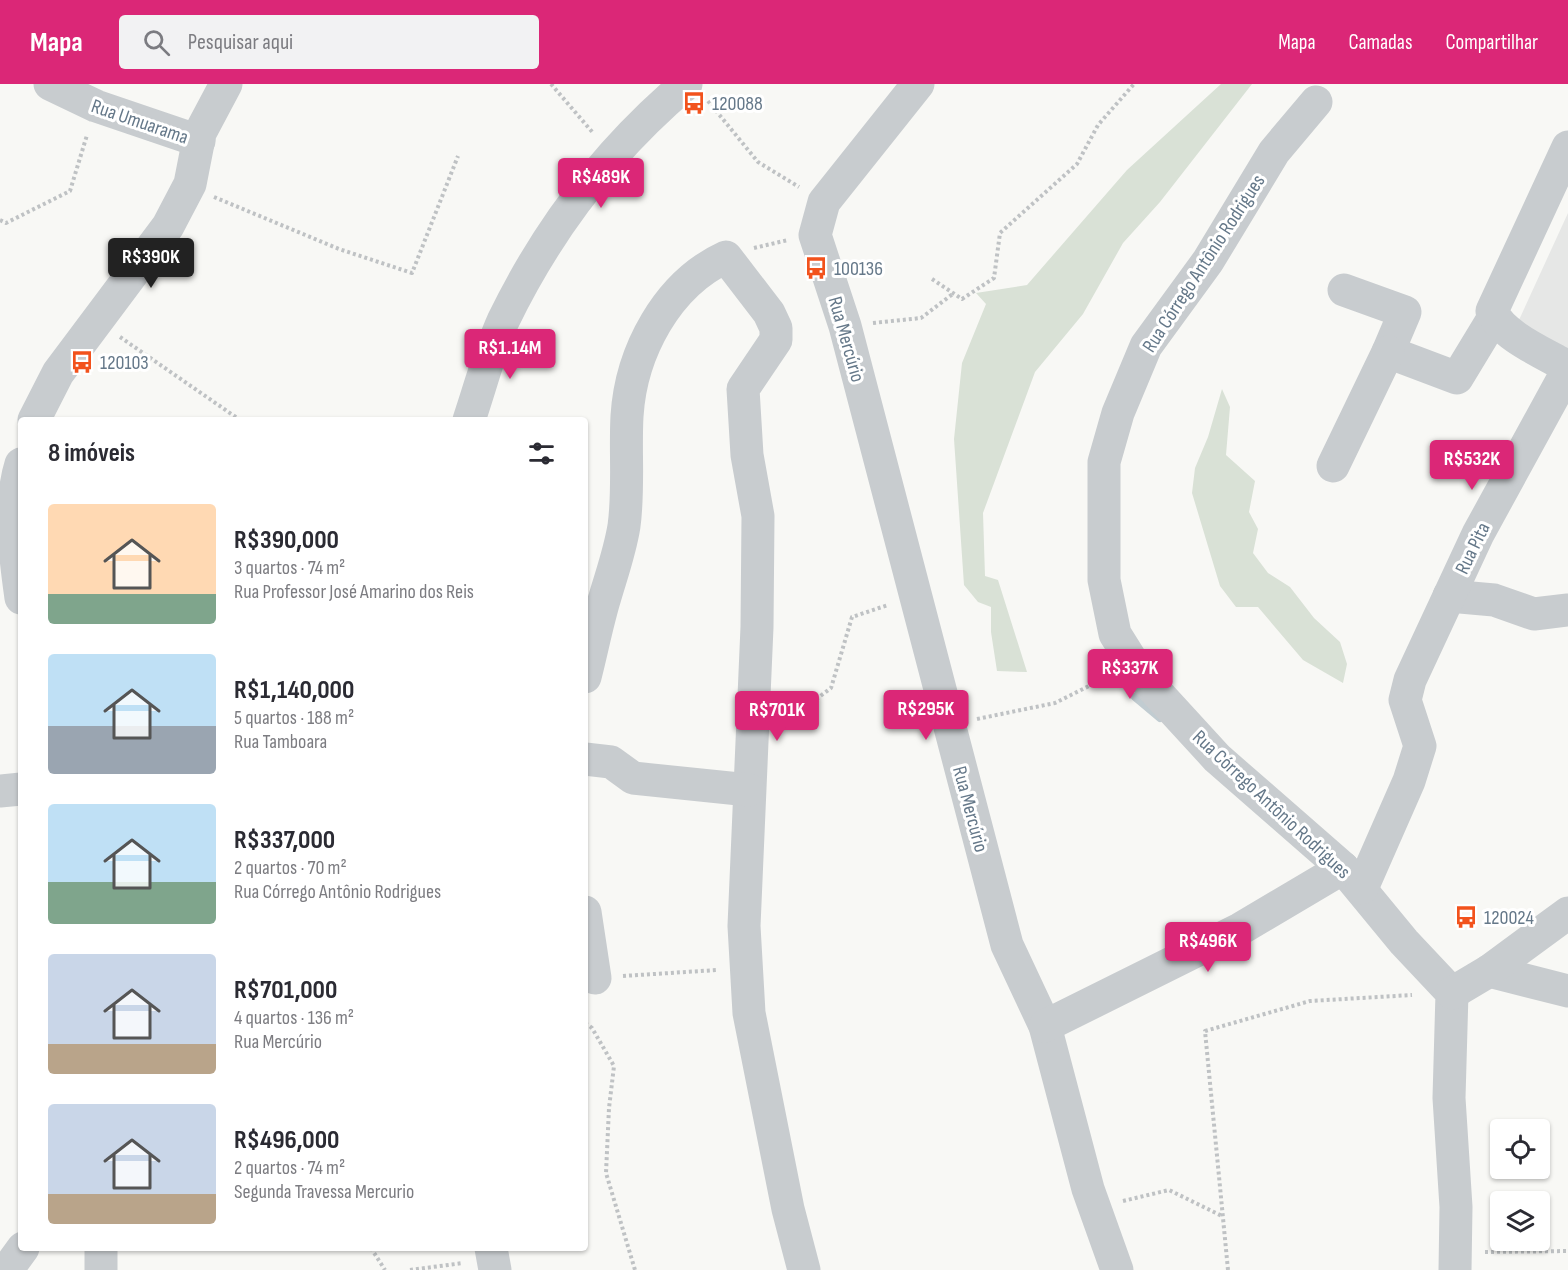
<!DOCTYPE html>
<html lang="pt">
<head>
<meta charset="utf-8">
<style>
  body { margin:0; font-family:"Sofia Sans Condensed",sans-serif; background:#f2f2f3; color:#2b2b33; height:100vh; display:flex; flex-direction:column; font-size:22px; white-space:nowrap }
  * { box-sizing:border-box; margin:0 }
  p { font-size:20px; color:#7c7c81 }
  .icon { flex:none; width:33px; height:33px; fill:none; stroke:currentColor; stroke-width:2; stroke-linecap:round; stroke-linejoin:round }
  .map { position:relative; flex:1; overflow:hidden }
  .side { position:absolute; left:18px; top:333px; width:570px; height:834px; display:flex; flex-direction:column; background:#fff; border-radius:6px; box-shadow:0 2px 4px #0004 }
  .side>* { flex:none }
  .controls { position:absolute; left:1490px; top:1035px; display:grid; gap:12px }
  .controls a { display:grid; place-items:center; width:60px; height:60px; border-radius:6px; background:#fff; box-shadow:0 2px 4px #0004; font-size:30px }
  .price { position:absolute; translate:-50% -51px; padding:0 14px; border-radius:6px; background:#db2777; color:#fff; font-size:20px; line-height:39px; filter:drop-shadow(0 2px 3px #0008) }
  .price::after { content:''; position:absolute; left:50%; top:36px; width:18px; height:14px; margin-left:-9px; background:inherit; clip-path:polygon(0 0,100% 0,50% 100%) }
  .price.active { background:#222; color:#fff }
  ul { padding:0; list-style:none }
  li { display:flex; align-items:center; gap:18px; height:150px; padding:0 30px }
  li span { display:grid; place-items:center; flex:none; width:168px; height:120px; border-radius:6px; color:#555 }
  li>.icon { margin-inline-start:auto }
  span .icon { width:72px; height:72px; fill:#fffc; stroke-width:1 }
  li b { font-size:26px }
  h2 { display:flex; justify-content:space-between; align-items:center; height:72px; padding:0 30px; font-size:26px }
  header { display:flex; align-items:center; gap:36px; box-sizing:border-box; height:84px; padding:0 30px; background:#db2777; color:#fff }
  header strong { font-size:28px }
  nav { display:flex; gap:33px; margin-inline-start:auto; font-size:21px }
  .search { width:420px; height:54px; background:#f2f2f3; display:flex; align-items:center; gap:15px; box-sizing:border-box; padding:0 21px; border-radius:6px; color:#7c7c81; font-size:22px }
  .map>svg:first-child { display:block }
  .built { fill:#e6e7e6 }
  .green { fill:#d9e1d6 }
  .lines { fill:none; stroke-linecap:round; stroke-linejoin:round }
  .stream { stroke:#c1ccd1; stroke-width:8 }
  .path { stroke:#bfc2c4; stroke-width:4; stroke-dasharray:3 3; stroke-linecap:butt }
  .minor { stroke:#c8cccf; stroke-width:33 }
  .labels { text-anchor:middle; stroke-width:6; stroke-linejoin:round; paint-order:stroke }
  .poi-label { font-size:20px; fill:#657889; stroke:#fff; text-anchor:start }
  .street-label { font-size:20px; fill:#657889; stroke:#fff }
</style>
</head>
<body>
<header>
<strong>Mapa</strong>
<div class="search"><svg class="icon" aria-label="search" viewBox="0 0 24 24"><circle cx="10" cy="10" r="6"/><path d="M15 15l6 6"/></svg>Pesquisar aqui</div>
<nav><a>Mapa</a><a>Camadas</a><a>Compartilhar</a></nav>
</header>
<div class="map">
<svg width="1568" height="1186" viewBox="0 0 1568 1186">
  <rect width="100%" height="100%" fill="#f8f8f5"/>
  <!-- built -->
  <polygon class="built" points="1568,129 1568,277 1513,249"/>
  <!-- green -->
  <g class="green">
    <polygon points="1221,0 1252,0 1160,118 1123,159 1083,230 1035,288 983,429 985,492 998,496 1027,588 997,587 991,548 991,523 978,518 964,501 954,355 962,279 986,220 976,209 1027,201 1127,86"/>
    <polygon points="1222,305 1230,323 1226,371 1255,397 1249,428 1258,445 1253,469 1268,489 1290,503 1314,534 1340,558 1347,580 1343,599 1303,576 1258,523 1236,523 1220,502 1192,409 1195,384 1208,353"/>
  </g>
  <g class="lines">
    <!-- stream -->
    <polyline class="stream" points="1135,613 1160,634"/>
    <!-- path -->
    <g class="path">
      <polyline points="551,0 594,50"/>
      <polyline points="708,17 758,78 799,103"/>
      <polyline points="214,113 339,165 412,189 458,72"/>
      <polyline points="0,136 6,139 70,107 87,51"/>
      <polyline points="754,164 788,156"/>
      <polyline points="932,195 962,215 994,194 1000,149 1077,80 1098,41 1134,0"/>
      <polyline points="873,239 921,234 954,209"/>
      <polyline points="120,253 240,336"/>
      <polyline points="977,635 1055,619 1109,592"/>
      <polyline points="781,638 790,635 831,604 852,533 888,521"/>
      <polyline points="623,892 717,886"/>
      <polyline points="585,939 592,944 614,982 609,1024 606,1089 635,1186"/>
      <polyline points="1123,1117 1169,1106 1222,1132"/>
      <polyline points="371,1164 385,1186"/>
      <polyline points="1485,1168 1568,1167"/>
      <polyline points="410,1186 463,1179"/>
      <polyline points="1228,1186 1205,947 1310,917 1412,911"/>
    </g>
    <!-- minor -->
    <g class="minor">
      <polyline points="50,0 96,22 199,57"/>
      <polyline points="918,0 824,118 815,151 845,242 1007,861 1045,942 1088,1105 1117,1186"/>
      <polyline points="1316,18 1274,68 1208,177 1146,262 1118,329 1104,378 1104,496 1115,550 1140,590 1217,674 1343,784 1404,858 1452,909 1449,1014 1456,1123 1455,1186"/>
      <polyline points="1344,206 1405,228 1388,268 1457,294 1494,233"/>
      <polyline points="34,336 58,289 168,142 190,100 200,49 226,0"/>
      <path d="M469 336C480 304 489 268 503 237 547 146 609 65 686 0"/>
      <path d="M21 380C8 422 15 471 21 514"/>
      <polyline points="1333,382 1388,268"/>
      <polyline points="1449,512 1494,516 1534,530 1568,526"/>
      <path d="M585 593C592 566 597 539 605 513 612 489 620 467 624 442 629 406 625 368 627 332 631 268 667 200 726 173L769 229 776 244V256L743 305 747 371 758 432 757 543 744 842 749 929 788 1125 804 1186"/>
      <polyline points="585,675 611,678 633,694 749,706"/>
      <polyline points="0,707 21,705"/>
      <path d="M1362 804 1409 697 1420 662 1405 616 1410 596 1478 450 1564 293 1563 282 1559 278C1539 267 1500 249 1492 227L1568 63"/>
      <polyline points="585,828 595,894"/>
      <polyline points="1489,887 1568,907"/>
      <polyline points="1452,909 1489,887 1568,829"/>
      <polyline points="1045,942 1240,845 1343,784"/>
      <polyline points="101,1164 101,1186"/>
      <polyline points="491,1164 495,1186"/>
      <polyline points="7,1186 23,1164"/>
    </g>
  </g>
  <!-- icons -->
  <defs>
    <g id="bus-bare" transform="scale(1.8)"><path d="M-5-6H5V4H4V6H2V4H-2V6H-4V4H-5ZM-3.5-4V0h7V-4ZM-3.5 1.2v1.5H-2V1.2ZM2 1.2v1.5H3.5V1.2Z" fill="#f2521c" stroke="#fff" stroke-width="2.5" paint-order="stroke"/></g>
  </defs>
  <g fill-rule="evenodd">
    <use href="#bus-bare" x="694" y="19"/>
    <use href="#bus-bare" x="816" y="184"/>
    <use href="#bus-bare" x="82" y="278"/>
    <use href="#bus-bare" x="1466" y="833"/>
  </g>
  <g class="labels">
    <!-- poi labels -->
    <g class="poi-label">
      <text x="712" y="26">120088</text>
      <text x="834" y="191">100136</text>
      <text x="100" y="285">120103</text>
      <text x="1484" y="840">120024</text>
    </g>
    <!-- street labels -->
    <g class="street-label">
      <text transform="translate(140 37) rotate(19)" y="7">Rua Umuarama</text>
      <text transform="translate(1203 179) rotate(-57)" y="7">Rua Córrego Antônio Rodrigues</text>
      <text transform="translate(847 255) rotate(74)" y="7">Rua Mercúrio</text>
      <text transform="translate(1472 464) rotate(-64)" y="7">Rua Pita</text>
      <text transform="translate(1272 720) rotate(43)" y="7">Rua Córrego Antônio Rodrigues</text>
      <text transform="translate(971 725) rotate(75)" y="7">Rua Mercúrio</text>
    </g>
  </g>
</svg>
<div class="controls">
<a><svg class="icon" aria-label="locate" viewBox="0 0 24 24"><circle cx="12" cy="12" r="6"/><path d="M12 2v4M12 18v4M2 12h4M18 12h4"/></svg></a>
<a><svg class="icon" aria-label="layers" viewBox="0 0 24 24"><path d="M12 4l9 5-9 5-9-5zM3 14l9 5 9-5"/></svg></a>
</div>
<b class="price" style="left:601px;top:125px">R$489K</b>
<b class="price active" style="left:151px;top:205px">R$390K</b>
<b class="price" style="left:510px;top:296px">R$1.14M</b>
<b class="price" style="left:1472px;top:407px">R$532K</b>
<b class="price" style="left:1130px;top:616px">R$337K</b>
<b class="price" style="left:926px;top:657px">R$295K</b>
<b class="price" style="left:777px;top:658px">R$701K</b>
<b class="price" style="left:1208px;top:889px">R$496K</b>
<section class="side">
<h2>8 imóveis<svg class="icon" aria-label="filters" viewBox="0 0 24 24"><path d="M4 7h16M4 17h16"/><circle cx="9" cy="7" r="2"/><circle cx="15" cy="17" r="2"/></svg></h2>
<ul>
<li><span style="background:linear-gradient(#ffd9b3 75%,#7fa58c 0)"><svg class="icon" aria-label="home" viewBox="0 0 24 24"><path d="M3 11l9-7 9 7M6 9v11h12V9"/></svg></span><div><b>R$390,000</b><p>3 quartos · 74 m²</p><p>Rua Professor José Amarino dos Reis</p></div></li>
<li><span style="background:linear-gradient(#bfe0f5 60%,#9aa5b1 0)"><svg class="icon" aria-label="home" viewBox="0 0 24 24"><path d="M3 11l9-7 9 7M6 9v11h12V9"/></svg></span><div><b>R$1,140,000</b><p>5 quartos · 188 m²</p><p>Rua Tamboara</p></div></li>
<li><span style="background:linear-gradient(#bfe0f5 65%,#7fa58c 0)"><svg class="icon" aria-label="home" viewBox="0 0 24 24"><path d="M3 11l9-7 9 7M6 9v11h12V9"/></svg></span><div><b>R$337,000</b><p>2 quartos · 70 m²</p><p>Rua Córrego Antônio Rodrigues</p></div></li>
<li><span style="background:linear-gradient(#c9d6e8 75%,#b9a48a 0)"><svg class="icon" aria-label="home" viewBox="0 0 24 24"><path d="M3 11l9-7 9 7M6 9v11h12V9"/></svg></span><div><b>R$701,000</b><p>4 quartos · 136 m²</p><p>Rua Mercúrio</p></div></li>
<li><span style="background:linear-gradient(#c9d6e8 75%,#b9a48a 0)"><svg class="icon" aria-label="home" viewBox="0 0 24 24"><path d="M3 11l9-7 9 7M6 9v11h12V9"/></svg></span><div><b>R$496,000</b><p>2 quartos · 74 m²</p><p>Segunda Travessa Mercurio</p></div></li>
</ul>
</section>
</div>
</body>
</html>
